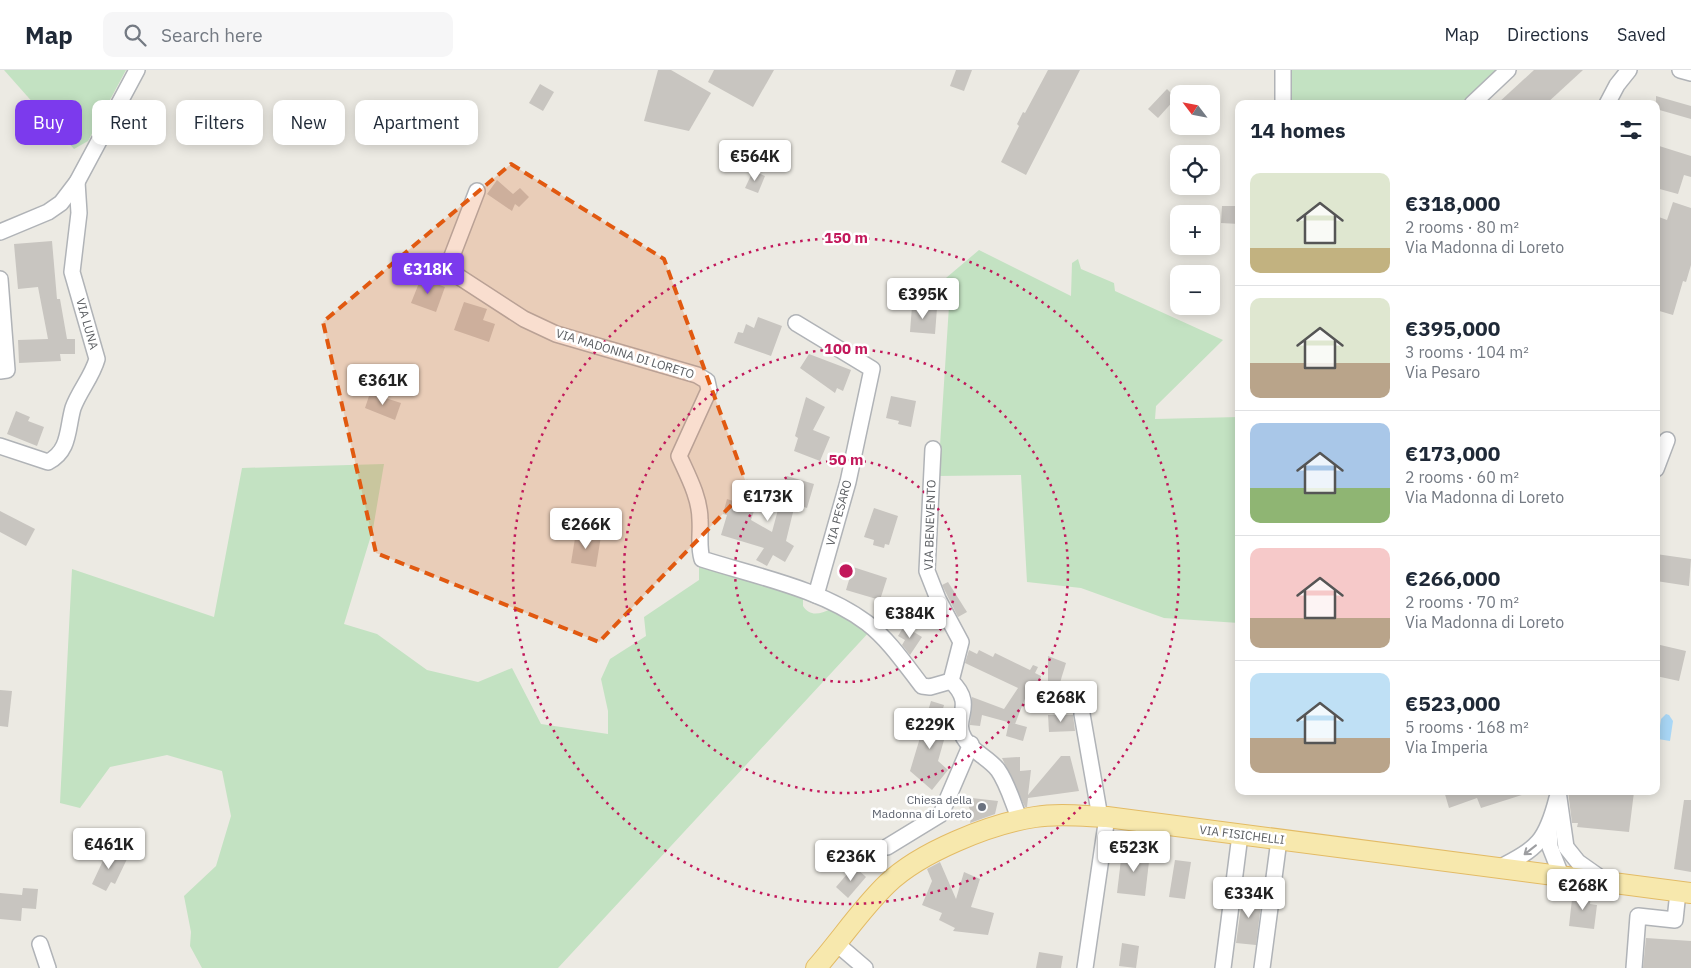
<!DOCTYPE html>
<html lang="en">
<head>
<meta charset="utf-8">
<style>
  body { margin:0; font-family:"IBM Plex Sans",sans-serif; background:#f6f6f7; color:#1f2937; height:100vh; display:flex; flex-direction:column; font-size:19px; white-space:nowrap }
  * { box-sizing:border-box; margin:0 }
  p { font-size:16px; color:#747a83 }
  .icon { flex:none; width:28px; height:28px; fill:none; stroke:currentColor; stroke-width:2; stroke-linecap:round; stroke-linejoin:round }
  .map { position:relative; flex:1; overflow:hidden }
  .sheet { position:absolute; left:1235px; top:30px; width:425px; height:695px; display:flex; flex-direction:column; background:#fff; border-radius:10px; box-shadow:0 2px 12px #0003 }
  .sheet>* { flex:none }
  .top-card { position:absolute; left:15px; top:30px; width:475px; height:45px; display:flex; gap:10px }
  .needle { width:32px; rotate:302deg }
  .fabs { position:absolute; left:1170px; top:15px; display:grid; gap:10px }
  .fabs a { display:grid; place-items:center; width:50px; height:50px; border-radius:10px; background:#fff; box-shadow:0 2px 12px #0003; font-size:25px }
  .price { position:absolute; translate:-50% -42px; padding:0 11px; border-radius:5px; background:#fff; color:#222; font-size:16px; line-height:32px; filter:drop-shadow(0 1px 2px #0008) }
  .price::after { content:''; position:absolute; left:50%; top:30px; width:15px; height:11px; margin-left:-8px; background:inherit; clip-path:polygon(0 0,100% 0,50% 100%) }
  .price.active { background:#7c3aed; color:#fff }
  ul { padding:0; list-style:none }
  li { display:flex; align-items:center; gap:15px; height:125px; padding:0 15px }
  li+li { border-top:1px solid #e0e1e3 }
  li span { display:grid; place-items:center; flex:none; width:140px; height:100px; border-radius:10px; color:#555 }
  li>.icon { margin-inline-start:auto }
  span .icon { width:60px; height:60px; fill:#fffc; stroke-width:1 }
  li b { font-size:21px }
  h2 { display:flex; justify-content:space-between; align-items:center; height:60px; padding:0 15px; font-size:21px }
  .pill { padding:0 18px; border-radius:10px; background:#fff; box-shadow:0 2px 12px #0003; font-size:18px; line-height:45px }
  .pill.active { background:#7c3aed; color:#fff }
  header { display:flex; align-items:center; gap:30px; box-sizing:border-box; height:70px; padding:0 25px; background:#fff; border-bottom:1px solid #e0e1e3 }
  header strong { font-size:24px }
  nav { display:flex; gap:28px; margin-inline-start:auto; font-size:18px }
  .search { width:350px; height:45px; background:#f6f6f7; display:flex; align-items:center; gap:12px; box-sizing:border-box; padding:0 18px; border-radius:10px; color:#747a83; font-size:19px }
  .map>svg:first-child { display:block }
  .green { fill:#c3e2c2 }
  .water { fill:#a9d7f6 }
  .building { fill:#c8c5c0 }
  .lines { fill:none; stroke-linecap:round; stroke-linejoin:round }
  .minor-casing { stroke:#b0b3b7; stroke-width:18 }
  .major-casing { stroke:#e3bb65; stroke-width:22 }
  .minor { stroke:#fff; stroke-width:15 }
  .major { stroke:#f7e8ad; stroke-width:20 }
  .oneway { stroke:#9d9ea1 }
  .marked { fill:#e15910; fill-opacity:0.2; stroke:#e15910; stroke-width:4; stroke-dasharray:10 6; stroke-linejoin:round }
  .ring { fill:none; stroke:#c2185b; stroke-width:2.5; stroke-dasharray:2.5 5 }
  .worship-dot { fill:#6b7280; stroke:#fff; stroke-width:2 }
  .labels { text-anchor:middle; stroke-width:5; stroke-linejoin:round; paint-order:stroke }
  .street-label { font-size:12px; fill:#5b5e62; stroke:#fff }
  .worship-label { font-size:12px; fill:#5b616d; stroke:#fff; text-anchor:end }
  .centre { fill:#c2185b; stroke:#fff; stroke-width:2.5 }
  .ring-label { font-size:15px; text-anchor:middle; font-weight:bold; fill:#c2185b; stroke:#fff; stroke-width:5; stroke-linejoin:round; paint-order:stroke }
</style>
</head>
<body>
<header>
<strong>Map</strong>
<div class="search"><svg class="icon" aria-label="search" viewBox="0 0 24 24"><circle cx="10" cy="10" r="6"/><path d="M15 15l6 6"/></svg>Search here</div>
<nav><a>Map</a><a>Directions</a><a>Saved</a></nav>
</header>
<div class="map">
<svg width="1691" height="898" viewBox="0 0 1691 898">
  <rect width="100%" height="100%" fill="#eceae3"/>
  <!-- green -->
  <g class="green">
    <polygon points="4,0 126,0 88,71 74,79"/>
    <polygon points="1291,0 1496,0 1460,34 1292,34"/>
    <polygon points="979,180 1071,226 1072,193 1078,189 1081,199 1114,213 1115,221 1223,270 1156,336 1155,349 1239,347 1239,553 1164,548 1081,518 1027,512 1021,405 938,406 949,236 946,208"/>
    <path d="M384 394 373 459 344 554 377 564 427 600 478 612 512 598 541 654 608 664V641L601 609 610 589 646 566 644 547 699 510V495L803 526V536C810 547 820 544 831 539L871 560 558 898H202L190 876 191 862 184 826 216 796 231 746 222 701 167 685 110 697 80 738 60 733 72 499 214 547 242 398Z"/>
  </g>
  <!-- water -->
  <polygon class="water" points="1666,644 1669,645 1673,651 1670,671 1658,669 1661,649"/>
  <!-- building -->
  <g class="building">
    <polygon points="658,0 671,0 711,23 689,61 644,51"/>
    <polygon points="714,0 774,0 753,37 708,12"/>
    <polygon points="956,0 972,0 964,21 950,16"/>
    <polygon points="1048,0 1080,0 1026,105 1001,92 1019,56 1017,54 1023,42 1025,43"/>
    <polygon points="1534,0 1583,0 1546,34 1497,34"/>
    <polygon points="540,14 554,22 543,41 529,33"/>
    <polygon points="1167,19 1176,28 1158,48 1148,39"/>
    <polygon points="1656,26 1691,36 1691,49 1656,39"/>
    <polygon points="1656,75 1691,86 1691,107 1684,105 1678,124 1656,118"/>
    <polygon points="753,101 765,106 758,123 745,118"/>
    <polygon points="497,110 513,124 520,118 529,127 519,137 515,134 512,141 487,124"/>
    <polygon points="1673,132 1691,138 1691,195 1686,212 1683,211 1673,245 1656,240 1656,146 1667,150"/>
    <polygon points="1222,136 1239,136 1239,154 1221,153"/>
    <polygon points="52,171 57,229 60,229 67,269 75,269 75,284 60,284 61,291 19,293 18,270 48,269 38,217 18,219 14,174"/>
    <polygon points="421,208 445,217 436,242 411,233"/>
    <polygon points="464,232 487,239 483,250 495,254 489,272 454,260"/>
    <polygon points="912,236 937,238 935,264 910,262"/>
    <polygon points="758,247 782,256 771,286 734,273 738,262 743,263 746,254 754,258"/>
    <polygon points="809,284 851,300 843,321 837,318 835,323 800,298"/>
    <polygon points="370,323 401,333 395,350 365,338"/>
    <polygon points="891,326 916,331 911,357 898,354 899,351 886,348"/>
    <polygon points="806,327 825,337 813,360 830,367 820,391 794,381 798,368 795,366"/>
    <polygon points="16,341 30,347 28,351 44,357 37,376 7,364"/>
    <polygon points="787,406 814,414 807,438 795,434 786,471 794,476 785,492 773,485 767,496 756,490 764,478 721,465 727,445 723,444 727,429 755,438 751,450 772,462"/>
    <polygon points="874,438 898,446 889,475 885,474 884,478 873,475 874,470 864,467"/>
    <polygon points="0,441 35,459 26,476 0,462"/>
    <polygon points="576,462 601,466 596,497 571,493"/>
    <polygon points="1656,484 1691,489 1689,516 1656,511"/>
    <polygon points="853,497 887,508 880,530 846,520"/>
    <polygon points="948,512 967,542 958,547 942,515"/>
    <polygon points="904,556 922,567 910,585 902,575 905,570 898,566"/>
    <polygon points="1656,574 1686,581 1679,611 1656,606 1660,588 1656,587"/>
    <polygon points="969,580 977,584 979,580 993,587 995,583 1030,600 1033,595 1038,597 1035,603 1041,606 1038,619 1030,616 1015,654 982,645 980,656 970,655 972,627 1004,639 1018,618 965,593"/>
    <polygon points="1048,586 1066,593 1051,642 1048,641"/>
    <polygon points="0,620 12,621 8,657 0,656"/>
    <polygon points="931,631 944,635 935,667 944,670 938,691 948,700 932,720 910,701"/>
    <polygon points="1048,645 1073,645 1075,661 1049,662"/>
    <polygon points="1009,652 1027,657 1023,671 1006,666"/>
    <polygon points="1061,686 1070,686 1079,721 1028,728 1027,737 1025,737 1002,688 1020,687 1020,701 1031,700 1028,725"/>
    <polygon points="1444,721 1525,721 1525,724 1481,738 1477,728 1449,738"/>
    <polygon points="1568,721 1634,722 1629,762 1577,757 1578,753 1572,753"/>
    <polygon points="972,728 998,731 995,744 970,753 972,745 967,732"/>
    <polygon points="1684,730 1691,730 1691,802 1674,799"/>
    <polygon points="108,780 127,789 115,814 111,812 106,821 92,814"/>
    <polygon points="1122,781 1150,783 1145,826 1117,823"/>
    <polygon points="1175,790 1191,792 1185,829 1169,827"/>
    <polygon points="940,792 956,829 964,802 980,809 971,837 994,843 988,865 953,861 955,858 939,850 942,843 922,835 932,811 927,799"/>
    <polygon points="854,796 866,807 848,828 836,817"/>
    <polygon points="23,818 38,819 36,839 22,838 21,851 0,849 0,823 22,825"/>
    <polygon points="1573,820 1591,822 1590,834 1597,835 1594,859 1569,856"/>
    <polygon points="1243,823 1262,826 1256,875 1236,873"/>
    <polygon points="1646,868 1691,871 1691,898 1643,898"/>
    <polygon points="1122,873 1139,876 1136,898 1119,896"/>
    <polygon points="1039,882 1063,886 1061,898 1036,898"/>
  </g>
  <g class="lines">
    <!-- minor casing -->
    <g class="minor-casing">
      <g id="minor">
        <polyline points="1283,0 1283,34"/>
        <polyline points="1680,0 1691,3"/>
        <polyline points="1472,34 1508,0"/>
        <polyline points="1607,34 1617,15 1629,0"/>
        <path d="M477 121 447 199 524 249 556 264 697 305 707 311 709 320 679 386C688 406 700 428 700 450 701 464 698 475 702 489 755 506 822 519 867 553 889 570 905 594 922 616L930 617 951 611C977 636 952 648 964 668 971 681 989 688 998 700 1008 714 1013 734 1020 750"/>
        <polyline points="0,162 48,142 61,133 77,112 137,0"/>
        <polyline points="0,209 7,300 0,301"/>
        <polyline points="796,253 872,299 848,412 816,525"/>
        <path d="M0 376 48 392C70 381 67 359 73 338 79 321 92 307 97 289L72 202 79 143 77 112"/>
        <polyline points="933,379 927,501 938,529 961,572 951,611"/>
        <polyline points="1656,399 1667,370"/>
        <polyline points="1082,644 1100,747"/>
        <polyline points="1558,721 1566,777 1578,792 1605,811"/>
        <polyline points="1549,758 1550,777 1561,805"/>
        <polyline points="887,777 941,744 971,674"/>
        <path d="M1499 798C1538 778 1546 771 1557 728"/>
        <polyline points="40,874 48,898"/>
        <polyline points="837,874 865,898"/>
        <polyline points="1085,898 1107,747"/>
        <polyline points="1223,898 1240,765"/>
        <polyline points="1262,898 1279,770"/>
        <polyline points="1634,898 1638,846 1675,850 1678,822"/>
      </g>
    </g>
    <!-- major casing -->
    <g class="major-casing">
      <path id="major" d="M816 898C840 871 861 839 887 814 920 782 990 754 1035 747 1058 743 1083 746 1107 747L1691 823"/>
    </g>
    <!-- minor -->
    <use href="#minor" class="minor"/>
    <!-- major -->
    <use href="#major" class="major"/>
  </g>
  <!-- one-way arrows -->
  <defs><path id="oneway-shaft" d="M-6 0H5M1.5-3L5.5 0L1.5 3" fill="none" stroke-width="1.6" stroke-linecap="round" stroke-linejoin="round" transform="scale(1.25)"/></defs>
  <use class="oneway" href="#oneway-shaft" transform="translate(1530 780) rotate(142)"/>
  <!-- marked area -->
  <path class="marked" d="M511 94 664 189 748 418 599 572 376 483 323 252Z"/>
  <!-- distance rings -->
  <g class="ring">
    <circle cx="846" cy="501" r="111"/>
    <circle cx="846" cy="501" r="222"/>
    <circle cx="846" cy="501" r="333"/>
  </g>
  <!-- markers -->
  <circle class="worship-dot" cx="982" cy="737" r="5"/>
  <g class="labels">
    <!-- street labels -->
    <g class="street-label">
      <text transform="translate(87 254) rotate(74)" y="4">VIA LUNA</text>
      <text transform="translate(625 284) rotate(17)" y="4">VIA MADONNA DI LORETO</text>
      <text transform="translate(839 443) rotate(-75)" y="4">VIA PESARO</text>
      <text transform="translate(930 455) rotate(-88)" y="4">VIA BENEVENTO</text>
      <text transform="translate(1242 765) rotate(7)" y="4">VIA FISICHELLI</text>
    </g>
    <!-- worship labels -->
    <g class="worship-label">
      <text x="972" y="734">Chiesa della<tspan x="972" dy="14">Madonna di Loreto</tspan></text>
    </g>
  </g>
  <circle cx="846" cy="501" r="8" class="centre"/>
  <g class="ring-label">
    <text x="846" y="173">150 m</text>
    <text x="846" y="284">100 m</text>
    <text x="846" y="395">50 m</text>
  </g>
</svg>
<div class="fabs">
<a><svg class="needle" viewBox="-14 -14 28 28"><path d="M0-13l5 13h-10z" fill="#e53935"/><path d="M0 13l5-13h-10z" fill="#747a83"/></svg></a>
<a><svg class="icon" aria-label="locate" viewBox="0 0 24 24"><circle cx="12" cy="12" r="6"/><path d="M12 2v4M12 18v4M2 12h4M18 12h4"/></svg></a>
<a>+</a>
<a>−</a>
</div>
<b class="price" style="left:755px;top:112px">€564K</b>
<b class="price active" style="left:428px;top:225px">€318K</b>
<b class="price" style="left:923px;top:250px">€395K</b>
<b class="price" style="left:383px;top:336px">€361K</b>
<b class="price" style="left:768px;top:452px">€173K</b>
<b class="price" style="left:586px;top:480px">€266K</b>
<b class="price" style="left:910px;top:569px">€384K</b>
<b class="price" style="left:1061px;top:653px">€268K</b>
<b class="price" style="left:930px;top:680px">€229K</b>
<b class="price" style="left:109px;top:800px">€461K</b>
<b class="price" style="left:1134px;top:803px">€523K</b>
<b class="price" style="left:851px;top:812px">€236K</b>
<b class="price" style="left:1583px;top:841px">€268K</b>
<b class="price" style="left:1249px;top:849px">€334K</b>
<div class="top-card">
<a class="pill active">Buy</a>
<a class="pill">Rent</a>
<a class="pill">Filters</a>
<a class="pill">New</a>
<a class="pill">Apartment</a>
</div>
<section class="sheet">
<h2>14 homes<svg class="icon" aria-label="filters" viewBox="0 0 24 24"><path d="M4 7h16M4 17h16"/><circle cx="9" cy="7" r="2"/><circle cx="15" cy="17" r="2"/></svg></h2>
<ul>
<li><span style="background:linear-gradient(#dfe7d0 75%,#c2b280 0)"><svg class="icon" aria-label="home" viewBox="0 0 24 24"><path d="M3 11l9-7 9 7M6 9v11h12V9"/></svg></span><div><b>€318,000</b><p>2 rooms · 80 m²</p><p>Via Madonna di Loreto</p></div></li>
<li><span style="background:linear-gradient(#dfe7d0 65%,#b9a48a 0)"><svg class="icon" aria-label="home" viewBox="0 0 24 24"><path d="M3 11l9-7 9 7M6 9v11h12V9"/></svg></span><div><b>€395,000</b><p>3 rooms · 104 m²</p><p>Via Pesaro</p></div></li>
<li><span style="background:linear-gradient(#a9c7e8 65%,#8fb573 0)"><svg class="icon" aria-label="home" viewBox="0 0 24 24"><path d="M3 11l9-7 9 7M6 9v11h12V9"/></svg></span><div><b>€173,000</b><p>2 rooms · 60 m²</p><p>Via Madonna di Loreto</p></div></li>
<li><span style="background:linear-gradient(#f6c9c9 70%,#b9a48a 0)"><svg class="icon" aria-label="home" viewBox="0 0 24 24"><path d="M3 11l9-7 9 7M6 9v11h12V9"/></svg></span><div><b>€266,000</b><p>2 rooms · 70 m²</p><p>Via Madonna di Loreto</p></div></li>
<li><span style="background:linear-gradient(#bfe0f5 65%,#b9a48a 0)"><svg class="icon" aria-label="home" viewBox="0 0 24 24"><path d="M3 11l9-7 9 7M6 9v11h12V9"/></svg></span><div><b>€523,000</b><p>5 rooms · 168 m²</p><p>Via Imperia</p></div></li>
</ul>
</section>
</div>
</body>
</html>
